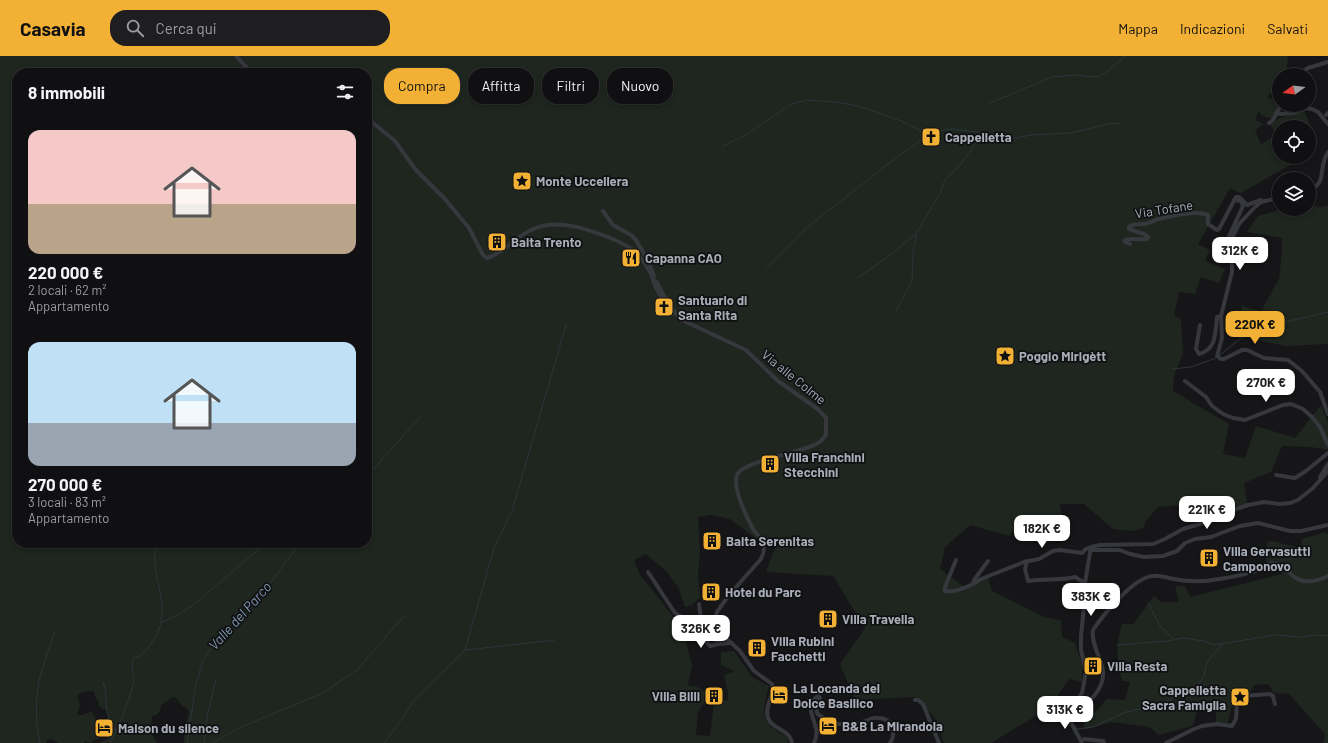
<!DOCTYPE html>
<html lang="it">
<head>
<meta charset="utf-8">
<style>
  body { margin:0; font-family:Barlow,sans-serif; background:#1e1e20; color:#f1f3f6; height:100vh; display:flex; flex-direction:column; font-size:15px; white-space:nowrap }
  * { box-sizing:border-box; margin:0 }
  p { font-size:13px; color:#9c9d9f }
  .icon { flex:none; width:22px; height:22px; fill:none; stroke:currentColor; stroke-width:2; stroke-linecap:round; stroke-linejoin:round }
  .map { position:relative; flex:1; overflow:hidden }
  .drawer { position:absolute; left:12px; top:12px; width:360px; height:480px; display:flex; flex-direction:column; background:#101012; border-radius:16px; box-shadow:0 2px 6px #0003,0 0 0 1px #303032 }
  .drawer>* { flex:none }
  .hud { position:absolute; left:384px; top:12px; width:380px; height:36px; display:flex; gap:8px }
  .needle { width:26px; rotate:255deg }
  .fabs { position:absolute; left:1272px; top:12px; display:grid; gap:8px }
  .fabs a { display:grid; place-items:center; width:44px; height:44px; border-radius:50%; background:#101012; box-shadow:0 2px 6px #0003,0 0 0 1px #303032; font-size:20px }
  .price { position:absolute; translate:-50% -34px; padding:0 9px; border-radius:8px; background:#fff; color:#222; font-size:13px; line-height:26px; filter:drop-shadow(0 1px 2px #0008) }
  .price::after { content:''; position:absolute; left:50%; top:24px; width:12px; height:9px; margin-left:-6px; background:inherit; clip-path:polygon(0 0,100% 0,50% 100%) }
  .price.on { background:#f2b134; color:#111 }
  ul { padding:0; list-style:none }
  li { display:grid; align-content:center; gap:8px; height:212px; padding:0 16px }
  li span { display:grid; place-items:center; height:124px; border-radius:12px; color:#555 }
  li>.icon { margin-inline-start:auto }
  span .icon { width:72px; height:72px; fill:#fffc; stroke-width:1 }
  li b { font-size:17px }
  h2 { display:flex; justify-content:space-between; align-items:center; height:48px; padding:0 16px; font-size:17px }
  .tag { padding:0 14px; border-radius:16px; background:#101012; box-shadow:0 2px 6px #0003,0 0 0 1px #303032; font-size:14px; line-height:36px }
  .tag.on { background:#f2b134; color:#111 }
  header { display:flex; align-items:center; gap:24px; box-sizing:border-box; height:56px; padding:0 20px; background:#f2b134; color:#111 }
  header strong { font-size:19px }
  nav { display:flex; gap:22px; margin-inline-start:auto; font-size:14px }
  .search { width:280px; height:36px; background:#1e1e20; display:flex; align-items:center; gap:10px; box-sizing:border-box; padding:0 14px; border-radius:16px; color:#9c9d9f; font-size:15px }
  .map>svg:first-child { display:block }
  .green { fill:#1e261f; fill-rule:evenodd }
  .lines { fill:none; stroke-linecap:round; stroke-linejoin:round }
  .stream { stroke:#2c353c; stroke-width:1 }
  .minor { stroke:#37383d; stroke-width:4 }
  .labels { text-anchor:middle; stroke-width:3.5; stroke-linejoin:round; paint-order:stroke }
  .poi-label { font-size:13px; font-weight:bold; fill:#a8adb8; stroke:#111113; text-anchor:start }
  .street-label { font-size:13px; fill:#a8adb8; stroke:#111113 }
  .water-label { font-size:14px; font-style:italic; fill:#7f9bb3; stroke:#111113 }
</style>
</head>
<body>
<header>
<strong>Casavia</strong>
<div class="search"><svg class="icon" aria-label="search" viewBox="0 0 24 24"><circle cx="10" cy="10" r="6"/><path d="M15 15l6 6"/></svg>Cerca qui</div>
<nav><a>Mappa</a><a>Indicazioni</a><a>Salvati</a></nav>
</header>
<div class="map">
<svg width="1328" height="687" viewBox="0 0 1328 687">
  <rect width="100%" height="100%" fill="#161618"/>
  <!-- green -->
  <g class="green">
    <path d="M0 0H1288L1286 19H1279V28L1267 41 1279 46 1272 63 1261 59 1260 56 1258 57 1255 64 1264 68 1255 74 1261 88 1276 79 1270 68 1280 62 1304 55 1310 69 1308 71H1302L1298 65 1291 70V71H1279V87L1271 90 1274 96 1279 94V101H1293L1295 106 1241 137 1230 132 1198 188 1210 194 1205 205 1225 213 1219 227 1201 221 1195 238 1179 236 1174 259 1181 263 1183 297 1174 320 1173 335 1229 368 1223 398 1245 402 1256 370 1295 382 1321 349 1328 367V394L1311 391 1282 390 1271 416 1244 427 1247 448 1228 453 1225 446 1205 453 1203 451 1182 449 1158 451 1145 466 1144 472 1132 475 1113 473 1084 448H1060L1064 474 1048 479 1017 471 1009 480 970 469 945 491 940 513 966 532 988 521 992 535 1044 561 1061 564 1062 581 1075 587 1082 607V626L1069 623 1049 652 991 687H944L935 662 915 641 855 644 840 608 865 572 833 520 766 516 777 487 758 484 730 463 711 459 698 461 700 494 698 521 700 541 692 549 685 551 678 531 666 515 646 498 634 504 640 519 682 571 692 609 688 629 698 631 705 636 704 647 698 656 696 679 710 680 714 646 728 644V637L724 619 735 615 721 609V596L734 595 752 621 769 630C766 642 760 659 769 669 774 674 782 678 787 681L788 687H184V680L187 676C186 673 186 671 186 669 186 662 191 659 187 652L182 650 175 641H173L161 649C160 656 159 659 152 660L151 677 157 687H98L109 682 113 671 108 664V655L101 652 98 649 99 646 95 641V637L93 635 82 636 77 640C81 649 80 650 77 659H83L92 655 99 671V683L94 684 91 687 84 685V687H58C54 684 52 682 47 684L46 687H0ZM17 17H367V487H17Z"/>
    <polygon points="1328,149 1328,288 1286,290 1253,283 1241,278 1237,271 1242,250 1261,255 1279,223 1282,196 1282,182 1247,176 1258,160 1283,153 1309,153 1309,150 1324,151"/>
    <path d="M1326 476 1328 479V687H1323L1325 678 1289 638 1274 637 1268 628 1254 629 1250 637C1232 642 1231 651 1228 667L1216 668V654L1197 655 1193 670 1158 679 1150 671 1111 666 1084 674V667L1102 649 1106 643 1125 644 1130 626 1122 625C1117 604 1115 590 1122 568H1133L1154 540 1161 546H1179L1175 530H1185L1190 541 1282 518 1276 504 1266 506 1267 486 1272 485 1301 492 1302 483Z"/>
  </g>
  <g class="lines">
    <!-- stream -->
    <g class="stream">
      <polyline points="990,47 1052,21 1077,19 1091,21 1100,20 1105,17 1125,0"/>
      <polyline points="723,90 746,79 791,48 807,44 834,46 859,50 901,65 927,78"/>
      <polyline points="766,212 806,172 897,101 928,79 944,74 954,73 1016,82 1031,79 1070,77 1112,67 1119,68"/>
      <polyline points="858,222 886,202 916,178"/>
      <polyline points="896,255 912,225 913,197 917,176 923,166 939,139 945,124 960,109 975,88 981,82 990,79"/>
      <polyline points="1219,300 1241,282 1259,272 1328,256"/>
      <polyline points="1172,313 1191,311 1216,302"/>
      <polyline points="367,420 420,361"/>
      <polyline points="1148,547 1160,570 1173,583"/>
      <polyline points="162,566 174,561 192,550 259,493 263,487"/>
      <polyline points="1117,589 1167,585 1183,582 1204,585 1214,589 1275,579 1301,581 1316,579 1328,580"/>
      <polyline points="465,594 555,584"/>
      <polyline points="103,626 105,632 107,657 115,675"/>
      <polyline points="1077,673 1093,671 1126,656 1157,649 1192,634 1198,629 1204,620 1206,609 1210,602 1224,587"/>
      <path d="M40 687C35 664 35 639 41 617 45 603 50 589 55 575"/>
      <path d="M110 687C119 669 128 649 133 629 136 621 129 614 134 602 142 600 146 595 150 589 178 553 148 525 156 487"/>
      <polyline points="187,687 196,628 203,604 217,584 236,569 260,541 300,487"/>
      <polyline points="204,687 207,661 216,623"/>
      <polyline points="213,687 241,671 321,638 358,613 403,561"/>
      <polyline points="384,687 399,667 414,644 465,594 494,492 512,455 566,269"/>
    </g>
    <!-- minor -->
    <g class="minor">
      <polyline points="236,0 252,17"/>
      <polyline points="1298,19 1308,12 1328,6"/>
      <polyline points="1280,49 1278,56 1280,58 1295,57 1306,52 1312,53 1318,56 1328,68"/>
      <polyline points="1326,59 1328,57"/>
      <path d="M367 62 395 85 415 113 445 143 469 172 483 199 487 202C504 197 515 181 531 174 556 162 584 172 608 181 618 185 630 190 637 198 642 202 652 218 653 224 655 230 660 241 667 246"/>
      <polyline points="1269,67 1273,64 1278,54"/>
      <path d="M1309 135C1328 126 1317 114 1328 96"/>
      <polyline points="1279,142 1261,146 1255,151 1239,168 1232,182 1232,216 1221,260 1222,282 1217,300 1221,303 1224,303 1242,294 1247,294 1264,302 1288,304 1302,315 1320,336 1328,358"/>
      <polyline points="603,155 613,169 631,179 636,184 646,201 654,220"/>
      <path d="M1130 188 1125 186V184C1132 182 1139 184 1147 183L1148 181 1144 178 1129 173V171C1133 167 1138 169 1143 168 1149 168 1153 165 1158 163 1173 160 1194 154 1208 159V168L1217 174 1219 173 1236 141H1239L1247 149 1261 144V146"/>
      <polyline points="1232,194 1226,192 1225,189 1243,150 1241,145 1234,144"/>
      <path d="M654 224 657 226C664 240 670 253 682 264L746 294 778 325 819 354 826 362V378C824 382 822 385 818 387 803 397 742 405 737 419 732 431 747 462 753 473 756 478 760 481 763 485 765 491 764 497 761 503L729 539 717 556C713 565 715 579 718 588"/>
      <path d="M1200 269 1196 293 1199 298C1217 293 1215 277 1217 261L1221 260"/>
      <polyline points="1185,325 1206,341 1212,350 1223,358 1233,362 1245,364 1283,349 1291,348 1303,353 1312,361 1320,371 1328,389"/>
      <polyline points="1276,419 1295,422 1306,415 1328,397"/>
      <polyline points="1320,421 1328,408"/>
      <polyline points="1090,494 1120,494 1130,498 1144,501 1163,500 1177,495 1185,487 1195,483 1211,481 1240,470 1258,467 1290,475 1301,475 1328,469"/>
      <path d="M956 504 945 531V535C954 537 965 532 973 528"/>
      <polyline points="988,505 974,524 973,528 981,523 1024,506 1039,503 1053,495 1060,494 1082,497 1086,493 1091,491"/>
      <path d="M1027 505 1025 513 1028 525C1044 522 1060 525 1075 521L1085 527"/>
      <polyline points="648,516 675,557 682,561 698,566 705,584 710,590 718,588"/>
      <polyline points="699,548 702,571"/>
      <path d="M716 570 729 585 740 595 754 615 772 628C775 638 764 650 768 662 772 674 789 672 792 687"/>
      <polyline points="718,588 732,587"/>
      <polyline points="915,644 918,644 923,648 939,687"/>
      <path d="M1068 657C1087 650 1108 633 1102 610 1099 599 1091 586 1093 574 1103 559 1134 521 1153 520 1160 519 1167 522 1174 523 1189 526 1204 526 1219 523 1232 521 1246 519 1258 514 1264 511 1267 506 1274 507 1285 507 1288 518 1296 522 1306 528 1319 525 1328 520"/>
      <polyline points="1084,683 1103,685 1104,687"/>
      <path d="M814 687C824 668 799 653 818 640L820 642 816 650 817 657C820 661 825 663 830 665 843 671 853 669 866 665 870 663 874 661 878 662 892 662 897 677 890 687"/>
      <polyline points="1082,687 1067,659 1070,653 1082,637 1086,616 1081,594 1081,580 1085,540 1085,527 1091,491 1100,489 1153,488 1165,483 1183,473 1213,464 1231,455 1248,449 1264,446 1280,448 1290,447 1298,444 1313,432 1328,415"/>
      <polyline points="1166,687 1192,674 1202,670 1217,668 1232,670 1236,663 1237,645 1242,640 1270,638 1273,640 1275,648"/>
    </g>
  </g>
  <!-- icons -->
  <defs>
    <g id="church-square" transform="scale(1)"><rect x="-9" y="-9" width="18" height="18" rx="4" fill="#f2b134" stroke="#111113"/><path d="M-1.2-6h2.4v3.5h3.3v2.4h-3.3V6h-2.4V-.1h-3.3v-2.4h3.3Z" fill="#111"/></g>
    <g id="sight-square" transform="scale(1)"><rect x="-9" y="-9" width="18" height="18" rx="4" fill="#f2b134" stroke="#111113"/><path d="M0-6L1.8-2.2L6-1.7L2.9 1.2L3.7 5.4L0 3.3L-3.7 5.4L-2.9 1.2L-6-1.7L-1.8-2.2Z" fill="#111"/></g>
    <g id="building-square" transform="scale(1)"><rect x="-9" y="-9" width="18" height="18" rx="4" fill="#f2b134" stroke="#111113"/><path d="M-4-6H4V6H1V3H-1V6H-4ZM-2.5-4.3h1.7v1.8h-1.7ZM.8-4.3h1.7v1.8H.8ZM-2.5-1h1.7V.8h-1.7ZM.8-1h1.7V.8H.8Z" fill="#111"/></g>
    <g id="restaurant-square" transform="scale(1)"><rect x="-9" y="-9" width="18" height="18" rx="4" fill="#f2b134" stroke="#111113"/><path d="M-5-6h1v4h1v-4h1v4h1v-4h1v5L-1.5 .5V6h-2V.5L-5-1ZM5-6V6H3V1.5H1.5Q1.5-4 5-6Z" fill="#111"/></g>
    <g id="hotel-square" transform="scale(1)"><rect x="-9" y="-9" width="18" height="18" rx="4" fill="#f2b134" stroke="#111113"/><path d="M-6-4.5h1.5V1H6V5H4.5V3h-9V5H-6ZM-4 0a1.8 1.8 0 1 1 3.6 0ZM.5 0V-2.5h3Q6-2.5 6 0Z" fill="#111"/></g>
  </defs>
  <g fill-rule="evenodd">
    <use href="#church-square" x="931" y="81"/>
    <use href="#sight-square" x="522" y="125"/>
    <use href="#building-square" x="497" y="186"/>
    <use href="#restaurant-square" x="631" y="202"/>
    <use href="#church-square" x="664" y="251"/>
    <use href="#sight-square" x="1005" y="300"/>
    <use href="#building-square" x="770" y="408"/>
    <use href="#building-square" x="712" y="485"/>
    <use href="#building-square" x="1209" y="502"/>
    <use href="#building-square" x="711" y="536"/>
    <use href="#building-square" x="828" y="563"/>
    <use href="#building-square" x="757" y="592"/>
    <use href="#building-square" x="1093" y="610"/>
    <use href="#hotel-square" x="779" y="639"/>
    <use href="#building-square" x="714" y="640"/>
    <use href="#sight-square" x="1240" y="641"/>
    <use href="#hotel-square" x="828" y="670"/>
    <use href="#hotel-square" x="104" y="672"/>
  </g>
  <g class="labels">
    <!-- poi labels -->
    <g class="poi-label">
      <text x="945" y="86">Cappelletta</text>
      <text x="536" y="130">Monte Uccellera</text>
      <text x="511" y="191">Baita Trento</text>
      <text x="645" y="207">Capanna CAO</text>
      <text x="678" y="249">Santuario di<tspan x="678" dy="15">Santa Rita</tspan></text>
      <text x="1019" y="305">Poggio Mirigètt</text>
      <text x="784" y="406">Villa Franchini<tspan x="784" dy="15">Stecchini</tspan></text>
      <text x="726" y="490">Baita Serenitas</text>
      <text x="1223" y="500">Villa Gervasutti<tspan x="1223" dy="15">Camponovo</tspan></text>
      <text x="725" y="541">Hotel du Parc</text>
      <text x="842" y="568">Villa Travella</text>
      <text x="771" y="590">Villa Rubini<tspan x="771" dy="15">Facchetti</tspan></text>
      <text x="1107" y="615">Villa Resta</text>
      <text x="793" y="637">La Locanda del<tspan x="793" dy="15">Dolce Basilico</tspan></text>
      <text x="1226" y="639" text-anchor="end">Cappelletta<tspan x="1226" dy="15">Sacra Famiglia</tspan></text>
      <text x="700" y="645" text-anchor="end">Villa Billi</text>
      <text x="842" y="675">B&amp;B La Mirandola</text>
      <text x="118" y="677">Maison du silence</text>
    </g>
    <!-- street labels -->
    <g class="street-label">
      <text transform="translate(1164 153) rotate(-9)" y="5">Via Tofane</text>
      <text transform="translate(794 321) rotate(39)" y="5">Via alle Colme</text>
    </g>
    <!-- water labels -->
    <g class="water-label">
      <text transform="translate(240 560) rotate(-48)" y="5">Valle del Parco</text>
    </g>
  </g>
</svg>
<div class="fabs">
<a><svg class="needle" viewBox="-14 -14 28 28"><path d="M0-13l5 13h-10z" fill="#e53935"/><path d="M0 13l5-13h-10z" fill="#9c9d9f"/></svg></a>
<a><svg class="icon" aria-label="locate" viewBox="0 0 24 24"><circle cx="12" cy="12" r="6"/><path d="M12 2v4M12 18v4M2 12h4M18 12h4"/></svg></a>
<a><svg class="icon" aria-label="layers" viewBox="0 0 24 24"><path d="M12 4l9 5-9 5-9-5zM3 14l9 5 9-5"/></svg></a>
</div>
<b class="price" style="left:1240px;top:215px">312K €</b>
<b class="price on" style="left:1255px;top:289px">220K €</b>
<b class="price" style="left:1266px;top:347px">270K €</b>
<b class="price" style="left:1207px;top:474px">221K €</b>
<b class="price" style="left:1042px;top:493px">182K €</b>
<b class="price" style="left:1091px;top:561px">383K €</b>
<b class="price" style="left:701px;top:593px">326K €</b>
<b class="price" style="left:1065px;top:674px">313K €</b>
<div class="hud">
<a class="tag on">Compra</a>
<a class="tag">Affitta</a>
<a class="tag">Filtri</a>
<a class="tag">Nuovo</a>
</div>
<section class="drawer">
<h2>8 immobili<svg class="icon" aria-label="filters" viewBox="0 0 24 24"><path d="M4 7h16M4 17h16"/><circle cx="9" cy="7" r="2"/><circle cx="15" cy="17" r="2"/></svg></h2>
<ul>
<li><span style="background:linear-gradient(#f6c9c9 60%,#b9a48a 0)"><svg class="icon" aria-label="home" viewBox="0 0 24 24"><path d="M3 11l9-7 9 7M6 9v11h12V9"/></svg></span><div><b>220 000 €</b><p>2 locali · 62 m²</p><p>Appartamento</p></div></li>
<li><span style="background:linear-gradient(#bfe0f5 65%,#9aa5b1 0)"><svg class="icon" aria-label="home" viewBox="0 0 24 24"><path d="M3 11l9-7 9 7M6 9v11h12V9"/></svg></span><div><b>270 000 €</b><p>3 locali · 83 m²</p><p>Appartamento</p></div></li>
</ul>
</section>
</div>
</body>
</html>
